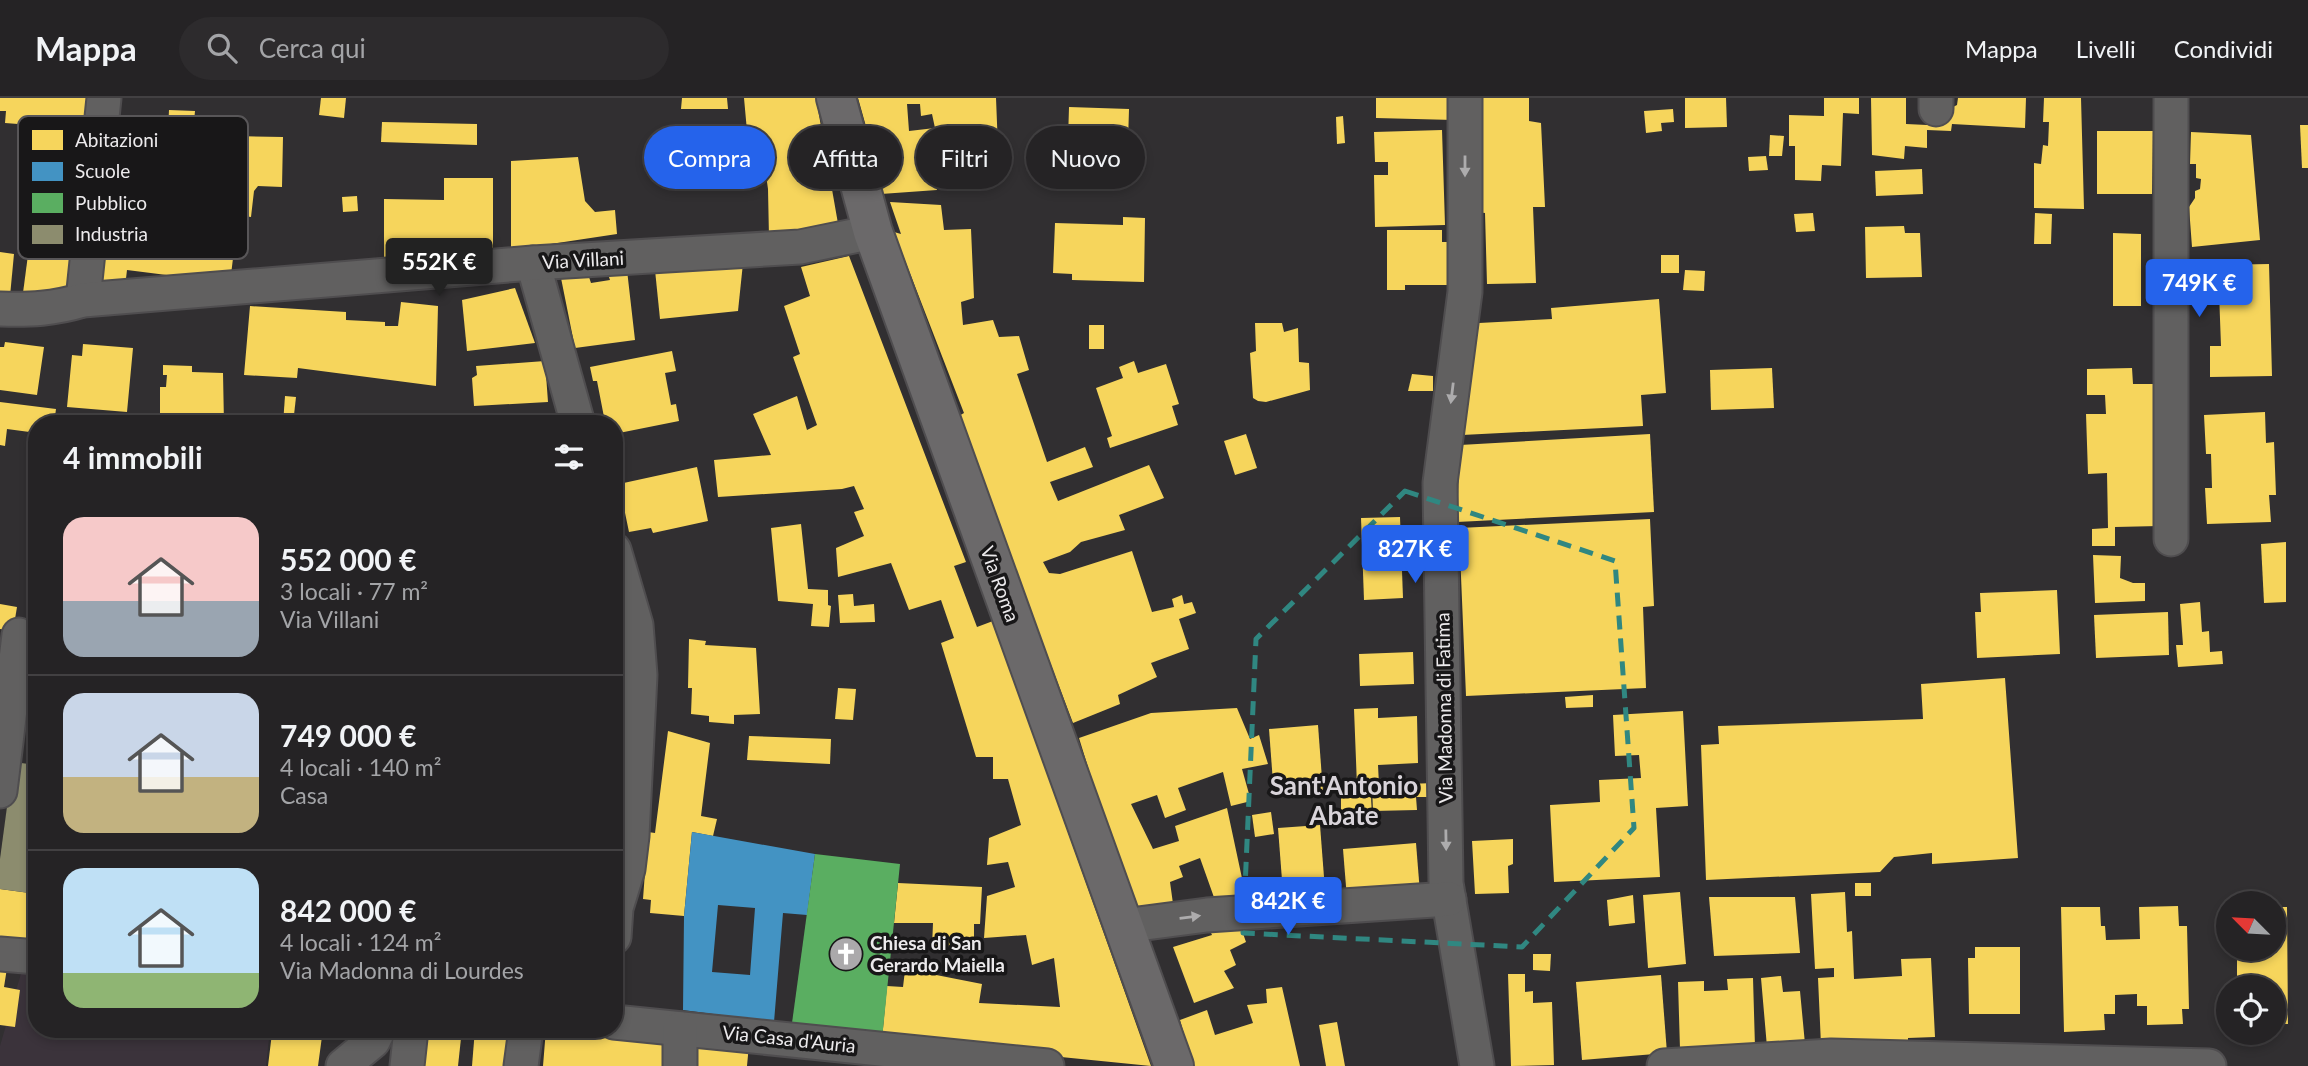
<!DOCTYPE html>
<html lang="it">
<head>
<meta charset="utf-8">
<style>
  body { margin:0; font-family:Lato,sans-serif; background:#2d2b2d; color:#f1f3f6; height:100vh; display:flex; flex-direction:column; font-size:26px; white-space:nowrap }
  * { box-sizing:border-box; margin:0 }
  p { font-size:23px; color:#a3a4a7 }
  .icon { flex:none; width:38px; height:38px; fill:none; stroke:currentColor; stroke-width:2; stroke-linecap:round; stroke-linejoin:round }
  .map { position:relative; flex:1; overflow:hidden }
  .panel { position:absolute; left:28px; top:317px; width:595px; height:623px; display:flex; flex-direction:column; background:#252325; border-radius:28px; box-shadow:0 4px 10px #0003,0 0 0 2px #424042 }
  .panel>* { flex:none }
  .hud { position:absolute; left:644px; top:28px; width:665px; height:63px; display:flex; gap:14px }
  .needle { width:46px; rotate:294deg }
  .controls { position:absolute; left:2216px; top:793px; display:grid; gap:14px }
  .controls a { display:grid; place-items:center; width:70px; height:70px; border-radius:50%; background:#252325; box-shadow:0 4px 10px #0003,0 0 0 2px #424042; font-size:35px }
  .price { position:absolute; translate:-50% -60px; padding:0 16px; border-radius:7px; background:#2563eb; color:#fff; font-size:23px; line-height:46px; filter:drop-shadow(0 2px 4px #0008) }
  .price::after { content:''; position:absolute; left:50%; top:42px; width:21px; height:16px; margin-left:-10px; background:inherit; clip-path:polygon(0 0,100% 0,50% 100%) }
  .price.on { background:#222; color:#fff }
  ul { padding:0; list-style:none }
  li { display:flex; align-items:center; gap:21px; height:175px; padding:0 35px }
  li+li { border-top:2px solid #424042 }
  li span { display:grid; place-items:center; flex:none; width:196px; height:140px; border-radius:21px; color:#555 }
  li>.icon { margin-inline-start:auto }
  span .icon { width:84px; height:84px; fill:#fffc; stroke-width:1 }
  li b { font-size:30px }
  h2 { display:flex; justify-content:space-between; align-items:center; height:84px; padding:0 35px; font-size:30px }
  .chip { padding:0 24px; border-radius:32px; background:#252325; box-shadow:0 4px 10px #0003,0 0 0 2px #424042; font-size:24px; line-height:63px }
  .chip.on { background:#2563eb; color:#fff }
  header { display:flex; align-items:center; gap:42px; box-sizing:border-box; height:98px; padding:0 35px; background:#252325; border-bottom:2px solid #424042 }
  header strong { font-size:33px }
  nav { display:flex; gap:38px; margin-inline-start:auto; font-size:24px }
  .search { width:490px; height:63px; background:#2d2b2d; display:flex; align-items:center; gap:18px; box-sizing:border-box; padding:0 24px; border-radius:38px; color:#a3a4a7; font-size:26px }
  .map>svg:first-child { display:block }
  .built { fill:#3b333b }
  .homes { fill:#f6d55c; fill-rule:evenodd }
  .schools { fill:#4393c3; fill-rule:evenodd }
  .public { fill:#5aae61 }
  .industry { fill:#8c8c6e }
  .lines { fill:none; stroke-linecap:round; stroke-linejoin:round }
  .minor-casing { stroke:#4f4d4f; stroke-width:37 }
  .major-casing { stroke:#4f4d4f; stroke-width:42 }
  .minor { stroke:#616060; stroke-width:33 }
  .major { stroke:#6b696a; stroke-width:38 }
  .oneway { fill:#adacad }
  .marked { fill:none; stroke:#308781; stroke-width:5; stroke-dasharray:14 9; stroke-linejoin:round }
  .labels { text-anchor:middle; stroke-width:7; stroke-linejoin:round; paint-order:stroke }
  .street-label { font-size:19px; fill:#eceaec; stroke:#181718 }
  .poi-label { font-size:19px; font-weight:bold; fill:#eceaec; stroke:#181718; text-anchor:start }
  .district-label { font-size:26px; font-weight:bold; fill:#d9d4da; stroke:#181718 }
  .key { fill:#181718; stroke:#585658; stroke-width:2 }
  .key-label { font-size:19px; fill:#eceaec }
</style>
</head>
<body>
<header>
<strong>Mappa</strong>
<div class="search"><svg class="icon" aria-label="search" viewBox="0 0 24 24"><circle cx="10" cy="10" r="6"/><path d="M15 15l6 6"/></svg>Cerca qui</div>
<nav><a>Mappa</a><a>Livelli</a><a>Condividi</a></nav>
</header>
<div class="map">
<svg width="2308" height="968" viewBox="0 0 2308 968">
  <rect width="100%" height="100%" fill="#312f31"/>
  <!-- built -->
  <polygon class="built" points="22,872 37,873 37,931 270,931 266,968 0,968 0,948"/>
  <!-- homes -->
  <g class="homes">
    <polygon points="0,0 90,0 87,41 17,33 18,26 5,25 6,13 0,13"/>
    <polygon points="321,0 346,0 344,20 319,17"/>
    <polygon points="682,0 727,0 728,11 681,11"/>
    <polygon points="744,0 816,0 840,137 769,140 768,91 760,35 747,33"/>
    <path d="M858 0H996L998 50 969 47 967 26 943 29 944 44 928 46 937 92 881 96 869 39ZM907 6H920L921 18 932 16 935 30 909 33Z"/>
    <polygon points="1376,0 1453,0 1454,22 1376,20"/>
    <polygon points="1477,0 1529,0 1529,23 1541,25 1545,109 1533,109 1536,185 1487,186 1485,115 1476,114"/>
    <polygon points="1685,0 1726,0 1727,29 1685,30"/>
    <polygon points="1824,0 1859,0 1859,16 1843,15 1841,68 1822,67 1821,83 1795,82 1795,48 1789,48 1789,17 1824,18"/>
    <polygon points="1871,0 1906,0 1906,26 1927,27 1928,6 1953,7 1953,9 1957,7 1958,0 2026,0 2025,30 1952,26 1951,33 1927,32 1927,50 1905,48 1904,61 1872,57"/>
    <polygon points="2044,0 2081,0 2084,111 2034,110 2034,65 2041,66 2043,47 2048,48 2049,24 2043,24"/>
    <polygon points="1069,9 1129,11 1127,77 1067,75"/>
    <polygon points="1673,11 1674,24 1661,25 1662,33 1646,35 1644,13"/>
    <polygon points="169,12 195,13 194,24 182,23 182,32 168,31"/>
    <polygon points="1343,18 1345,45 1337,46 1336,19"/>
    <polygon points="382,24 477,26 477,47 381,44"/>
    <polygon points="2300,27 2308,27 2308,70 2302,70"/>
    <polygon points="1442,32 1445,127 1375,129 1374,77 1388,77 1388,64 1375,64 1374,34"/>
    <polygon points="2097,33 2153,33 2152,96 2097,96"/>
    <polygon points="2191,34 2251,37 2260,142 2192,149 2189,109 2195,100 2195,93 2200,91 2201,81 2196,80 2196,66 2190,66"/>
    <polygon points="1770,37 1784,38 1782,58 1769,58"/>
    <polygon points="234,38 283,39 282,89 258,88 254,93 251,119 221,115 218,142 235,144 230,185 127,172 125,189 95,185 106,100 186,111 187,95 182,94 183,55 233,56"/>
    <polygon points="1766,58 1768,72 1749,73 1748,59"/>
    <polygon points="578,59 585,103 595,114 615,112 617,136 511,152 511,63"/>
    <polygon points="1922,71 1923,96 1876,98 1875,73"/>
    <polygon points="444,80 493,80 493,159 384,159 384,101 444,102"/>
    <polygon points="357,98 358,113 343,114 342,99"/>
    <polygon points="890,104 941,107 944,132 971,131 974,200 961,204 963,227 993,222 999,239 1019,238 1029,272 1017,276 1047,364 1085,349 1093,369 1050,384 1058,403 1149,367 1164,400 1119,417 1125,432 1081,444 1070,454 1043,464 1049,475 1060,476 1132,453 1152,514 1174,509 1172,501 1182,497 1184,506 1192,504 1196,515 1179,521 1189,551 1151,565 1157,579 1118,597 1120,606 1073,625 957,319 964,315 894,134 901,136"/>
    <polygon points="1813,115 1815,133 1796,134 1794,116"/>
    <polygon points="2035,115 2052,116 2051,146 2034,146"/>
    <polygon points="1123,119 1145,120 1144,184 1072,182 1072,176 1053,175 1055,125 1123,127"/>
    <polygon points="1904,128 1905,135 1920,135 1922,179 1866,180 1865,129"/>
    <polygon points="1387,132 1442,132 1442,144 1447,144 1447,187 1405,187 1405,192 1387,192"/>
    <polygon points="31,134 80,140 72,202 23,195"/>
    <polygon points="2113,135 2141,136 2141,208 2113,208"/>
    <polygon points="0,154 14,156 10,198 0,197"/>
    <rect x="1661" y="157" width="18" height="18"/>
    <polygon points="849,158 966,464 954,468 977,529 993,523 1151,968 882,941 887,888 903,889 906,864 922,867 921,874 982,886 979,905 1060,909 1054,860 1032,867 1026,837 984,840 987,798 1015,789 1008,764 987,767 989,740 1021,727 1008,681 993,681 993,659 976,659 941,545 954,540 941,502 909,512 891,465 838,479 836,450 864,438 854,414 864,411 854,388 842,391 718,399 714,362 771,357 753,316 797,298 807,332 817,327 793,259 800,256 784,208 810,198 801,169"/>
    <polygon points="743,165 738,213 660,221 655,172"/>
    <polygon points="2269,166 2272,278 2210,279 2210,248 2221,248 2218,167"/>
    <polygon points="627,172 635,242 575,250 561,180 588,176 591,185 610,182 607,173"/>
    <polygon points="1685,172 1705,173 1704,193 1683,192"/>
    <polygon points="515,190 535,245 467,253 462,202"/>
    <polygon points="1659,201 1666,295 1641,297 1643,328 1462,337 1479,225 1552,221 1551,210"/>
    <polygon points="401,204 438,208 436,288 298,270 297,280 244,277 250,208 346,214 346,222 385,224 385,228 398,228"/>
    <polygon points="1255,225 1282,225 1284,234 1298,230 1299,264 1309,265 1310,292 1266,304 1258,303 1253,300 1250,255 1256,253"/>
    <rect x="1089" y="227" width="15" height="24"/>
    <polygon points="5,244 44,249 37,297 0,292 0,249 4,249"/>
    <polygon points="83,246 133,250 127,314 67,309 72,257 82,258"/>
    <polygon points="672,253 676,273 665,275 671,307 676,306 679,323 614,336 614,326 600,326 599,320 604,319 597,283 593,283 590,269"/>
    <polygon points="545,263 548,304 474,308 472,280 477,277 476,268"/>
    <polygon points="1134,263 1138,275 1166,266 1179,306 1172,308 1178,327 1110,350 1107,340 1112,338 1096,290 1123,280 1119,269"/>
    <polygon points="163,267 192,268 192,274 223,275 224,326 179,326 179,320 160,319 160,289 166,289 167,277 163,277"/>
    <polygon points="1772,270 1774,310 1711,312 1710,272"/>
    <polygon points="2132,270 2133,286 2156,286 2159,428 2115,429 2115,448 2092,448 2092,431 2108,430 2107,375 2088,376 2086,316 2106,316 2105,297 2087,297 2087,271"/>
    <polygon points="1412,276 1433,278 1433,293 1408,293"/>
    <polygon points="285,298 296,299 293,326 283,326"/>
    <polygon points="0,304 56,311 54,326 37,326 37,335 7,331 5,348 0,347"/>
    <polygon points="2265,314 2266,345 2274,344 2276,397 2269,397 2271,424 2207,426 2205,390 2212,390 2211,356 2206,356 2204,317"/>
    <polygon points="539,322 540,326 519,326 519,324"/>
    <polygon points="1246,336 1257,370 1235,377 1224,343"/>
    <polygon points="1650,336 1654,414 1457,424 1460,347"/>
    <polygon points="697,369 708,423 653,435 651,430 629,434 619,386"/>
    <polygon points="1400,419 1403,500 1364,502 1361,420"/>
    <polygon points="1650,421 1654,508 1643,509 1646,590 1466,598 1459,430"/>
    <polygon points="801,426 808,491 828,492 828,507 831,508 829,529 811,528 813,506 778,503 771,430"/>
    <polygon points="2286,444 2286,504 2264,505 2261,446"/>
    <polygon points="2093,457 2121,458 2120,480 2133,485 2145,485 2145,503 2095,505"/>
    <polygon points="2057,492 2060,556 1977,560 1975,514 1981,514 1980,495"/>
    <polygon points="853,496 854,508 874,506 875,524 840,525 838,497"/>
    <polygon points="2200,504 2202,534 2209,533 2210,554 2222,553 2223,566 2178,569 2176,547 2183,547 2180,506"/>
    <polygon points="0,506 17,509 13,533 0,531"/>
    <polygon points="2168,514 2169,557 2096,560 2094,517"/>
    <polygon points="32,517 37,518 37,585 23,584"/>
    <polygon points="689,541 706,543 705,547 756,550 760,616 734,617 734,626 709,624 709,618 691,616 692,590 688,590"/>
    <polygon points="1413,554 1414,586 1360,588 1359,556"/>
    <polygon points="614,557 629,559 628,593 614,592"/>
    <polygon points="2005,580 2018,760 1932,766 1932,755 1894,759 1880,774 1706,782 1701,647 1719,646 1718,628 1923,621 1921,586"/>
    <polygon points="838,590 856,591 853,622 835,621"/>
    <polygon points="1593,597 1593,609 1566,610 1565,599"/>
    <polygon points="1237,610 1250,641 1259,637 1268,666 1242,671 1251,703 1231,708 1223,674 1178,690 1186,712 1165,720 1157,697 1131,706 1153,751 1179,743 1175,728 1227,710 1246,799 1216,805 1200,760 1179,768 1183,779 1170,784 1174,813 1133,815 1079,640 1151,615"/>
    <polygon points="1378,610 1378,620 1417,618 1418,665 1378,667 1379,687 1435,685 1435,699 1416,699 1417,712 1373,713 1372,688 1357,688 1354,611"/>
    <polygon points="1683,613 1688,708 1656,710 1660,779 1554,784 1550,707 1600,704 1599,682 1641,680 1639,657 1615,658 1613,617"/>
    <polygon points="1318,627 1323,694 1274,698 1269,631"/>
    <polygon points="668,633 710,645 701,718 717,721 713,738 692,734 684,818 650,815 651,802 643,801 648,734 655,735"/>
    <polygon points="749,638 831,641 830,666 747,662"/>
    <polygon points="1371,699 1372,718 1341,719 1341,700"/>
    <polygon points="1271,714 1274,736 1255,739 1252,717"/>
    <polygon points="1320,727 1325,792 1283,795 1278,730"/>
    <polygon points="1513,741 1513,766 1508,768 1509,795 1475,796 1472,743"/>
    <polygon points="1416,745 1420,795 1347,801 1343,751"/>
    <polygon points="898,785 982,789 980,826 974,826 974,850 932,849 933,825 894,825"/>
    <rect x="1855" y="785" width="16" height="13"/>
    <polygon points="0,791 37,796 37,852 0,847"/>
    <polygon points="1680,794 1686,866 1648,870 1643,797"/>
    <polygon points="1845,794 1847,834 1852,833 1854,881 1902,878 1901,861 1931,860 1935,939 1908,940 1908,943 1821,947 1818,880 1834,879 1834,870 1815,871 1811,796"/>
    <polygon points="1633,797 1635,825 1609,828 1607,802"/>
    <polygon points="1709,799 1795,799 1800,855 1714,858"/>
    <polygon points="2178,808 2179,828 2187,828 2189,911 2182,911 2183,926 2147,927 2147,908 2137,908 2137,896 2115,897 2115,916 2104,916 2105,932 2064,934 2061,809 2100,809 2101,828 2105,828 2106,842 2140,841 2139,809"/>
    <polygon points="2273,809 2287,809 2288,926 2273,926 2273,889 2237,889 2237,850 2273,850"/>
    <polygon points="1239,824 1246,844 1230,852 1236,867 1224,873 1234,890 1194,905 1173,849 1212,837 1207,826"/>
    <polygon points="1975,849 2020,849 2020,916 1969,916 1968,860 1975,860"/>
    <polygon points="1533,856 1551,856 1550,873 1533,872"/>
    <polygon points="0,869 7,870 4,889 20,892 15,929 0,927"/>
    <polygon points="1508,876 1525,876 1525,894 1533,893 1533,905 1552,904 1554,967 1511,968"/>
    <polygon points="1661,877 1667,955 1582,962 1576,884"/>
    <polygon points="1781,878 1783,894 1800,893 1805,946 1767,949 1761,880"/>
    <polygon points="1753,880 1755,949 1680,951 1678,884 1704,883 1704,893 1728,892 1727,881"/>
    <polygon points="1282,889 1300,968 1193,968 1180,922 1207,912 1215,937 1253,925 1247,907 1267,905 1266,891"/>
    <polygon points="1337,924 1345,968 1326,968 1319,927"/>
    <polygon points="253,931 323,931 318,968 268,968 272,935 253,933"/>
    <polygon points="420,931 462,931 458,968 417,968"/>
    <polygon points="475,931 523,931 520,968 472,968"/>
    <polygon points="546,931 624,941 676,945 673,968 543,968"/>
    <polygon points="692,942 749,946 747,968 690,968"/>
  </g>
  <!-- schools -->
  <path class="schools" d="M692 734 815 756 807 817 783 815 774 924 683 912 684 818ZM718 807 755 810 750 877 712 874Z"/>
  <!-- public -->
  <polygon class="public" points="815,756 900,766 882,941 792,925"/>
  <!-- industry -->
  <polygon class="industry" points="13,664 37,667 37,796 0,791 0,761"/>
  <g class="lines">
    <!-- minor casing -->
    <g class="minor-casing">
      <g id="minor">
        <polyline points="1465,0 1465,194 1440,385 1446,785 1477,968"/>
        <polyline points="2171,0 2171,441"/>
        <polyline points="1936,11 1936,0"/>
        <polyline points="533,165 578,326"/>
        <polyline points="83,202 104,0"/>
        <path d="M0 211C31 212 53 211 83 202L533 165 800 149 873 134"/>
        <polyline points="614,452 636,527 640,577 632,738 628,771 616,810 614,839"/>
        <polyline points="0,693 19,537"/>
        <polyline points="1123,828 1207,817 1449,801"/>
        <polyline points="0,856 37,859"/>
        <polyline points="614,924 1047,968"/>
        <polyline points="343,968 373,943 379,931"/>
        <polyline points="407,968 411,931"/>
        <polyline points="521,968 526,931"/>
        <polyline points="680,968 680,931"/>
        <polyline points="1664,968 1831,958 2209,968"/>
      </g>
    </g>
    <!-- major casing -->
    <g class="major-casing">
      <polyline id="major" points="836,0 873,134 1174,968"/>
    </g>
    <!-- minor -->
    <use href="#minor" class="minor"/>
    <!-- major -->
    <use href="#major" class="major"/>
  </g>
  <!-- one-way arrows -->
  <defs><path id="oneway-solid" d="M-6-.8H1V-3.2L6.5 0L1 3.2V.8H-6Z" transform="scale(1.75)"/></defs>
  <g class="oneway">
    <use href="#oneway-solid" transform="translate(1465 68) rotate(90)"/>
    <use href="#oneway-solid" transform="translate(1452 295) rotate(97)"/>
    <use href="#oneway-solid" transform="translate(1446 742) rotate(89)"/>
    <use href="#oneway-solid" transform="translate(1190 819) rotate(-7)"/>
  </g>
  <!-- marked area -->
  <path class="marked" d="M1405 393 1615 463 1634 730 1522 849 1243 835 1256 541Z"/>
  <!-- icons -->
  <defs>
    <g id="church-disc" transform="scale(1.75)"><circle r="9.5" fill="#aba9ab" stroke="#181718"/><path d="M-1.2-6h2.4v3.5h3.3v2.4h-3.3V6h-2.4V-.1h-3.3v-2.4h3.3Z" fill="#fff"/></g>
  </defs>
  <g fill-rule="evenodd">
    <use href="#church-disc" x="846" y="856"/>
  </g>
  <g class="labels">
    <!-- street labels -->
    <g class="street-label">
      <text transform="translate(583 162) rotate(-3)" y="7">Via Villani</text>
      <text transform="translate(1000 486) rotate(70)" y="7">Via Roma</text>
      <text transform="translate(1444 610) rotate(-91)" y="7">Via Madonna di Fatima</text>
      <text transform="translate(789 941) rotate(6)" y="7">Via Casa d'Auria</text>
    </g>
    <!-- poi labels -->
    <g class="poi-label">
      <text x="870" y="852">Chiesa di San<tspan x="870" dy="22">Gerardo Maiella</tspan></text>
    </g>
    <!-- district labels -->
    <g class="district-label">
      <text x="1344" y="697">Sant'Antonio<tspan x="1344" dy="30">Abate</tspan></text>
    </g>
  </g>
  <!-- legend -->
  <rect x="18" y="18" width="230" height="143" rx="10" class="key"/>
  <rect x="32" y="32" width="31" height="20" fill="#f6d55c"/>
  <rect x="32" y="64" width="31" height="19" fill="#4393c3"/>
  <rect x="32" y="95" width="31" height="20" fill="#5aae61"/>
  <rect x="32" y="127" width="31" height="19" fill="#8c8c6e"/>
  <g class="key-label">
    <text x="75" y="49">Abitazioni</text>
    <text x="75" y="80">Scuole</text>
    <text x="75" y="112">Pubblico</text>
    <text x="75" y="143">Industria</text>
  </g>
</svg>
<div class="controls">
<a><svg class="needle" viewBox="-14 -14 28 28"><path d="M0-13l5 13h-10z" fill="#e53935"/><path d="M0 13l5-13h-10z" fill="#a3a4a7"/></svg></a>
<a><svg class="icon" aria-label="locate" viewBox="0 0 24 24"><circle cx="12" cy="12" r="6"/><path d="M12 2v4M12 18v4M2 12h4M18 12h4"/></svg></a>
</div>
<b class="price on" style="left:439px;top:200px">552K €</b>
<b class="price" style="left:2199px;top:221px">749K €</b>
<b class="price" style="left:1415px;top:487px">827K €</b>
<b class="price" style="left:1288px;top:839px">842K €</b>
<div class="hud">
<a class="chip on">Compra</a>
<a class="chip">Affitta</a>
<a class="chip">Filtri</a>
<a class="chip">Nuovo</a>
</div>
<section class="panel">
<h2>4 immobili<svg class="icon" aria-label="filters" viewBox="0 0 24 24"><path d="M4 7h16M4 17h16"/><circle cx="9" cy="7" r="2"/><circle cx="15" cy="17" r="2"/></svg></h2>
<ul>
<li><span style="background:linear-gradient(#f6c9c9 60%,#9aa5b1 0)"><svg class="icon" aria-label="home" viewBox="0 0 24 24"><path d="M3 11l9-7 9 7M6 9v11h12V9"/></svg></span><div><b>552 000 €</b><p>3 locali · 77 m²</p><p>Via Villani</p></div></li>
<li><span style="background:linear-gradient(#c9d6e8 60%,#c2b280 0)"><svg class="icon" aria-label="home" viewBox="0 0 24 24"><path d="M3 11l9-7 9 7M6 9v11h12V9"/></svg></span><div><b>749 000 €</b><p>4 locali · 140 m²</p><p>Casa</p></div></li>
<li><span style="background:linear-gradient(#bfe0f5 75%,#8fb573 0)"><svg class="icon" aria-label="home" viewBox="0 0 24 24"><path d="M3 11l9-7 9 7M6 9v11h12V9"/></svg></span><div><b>842 000 €</b><p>4 locali · 124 m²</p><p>Via Madonna di Lourdes</p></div></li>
</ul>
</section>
</div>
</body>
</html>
